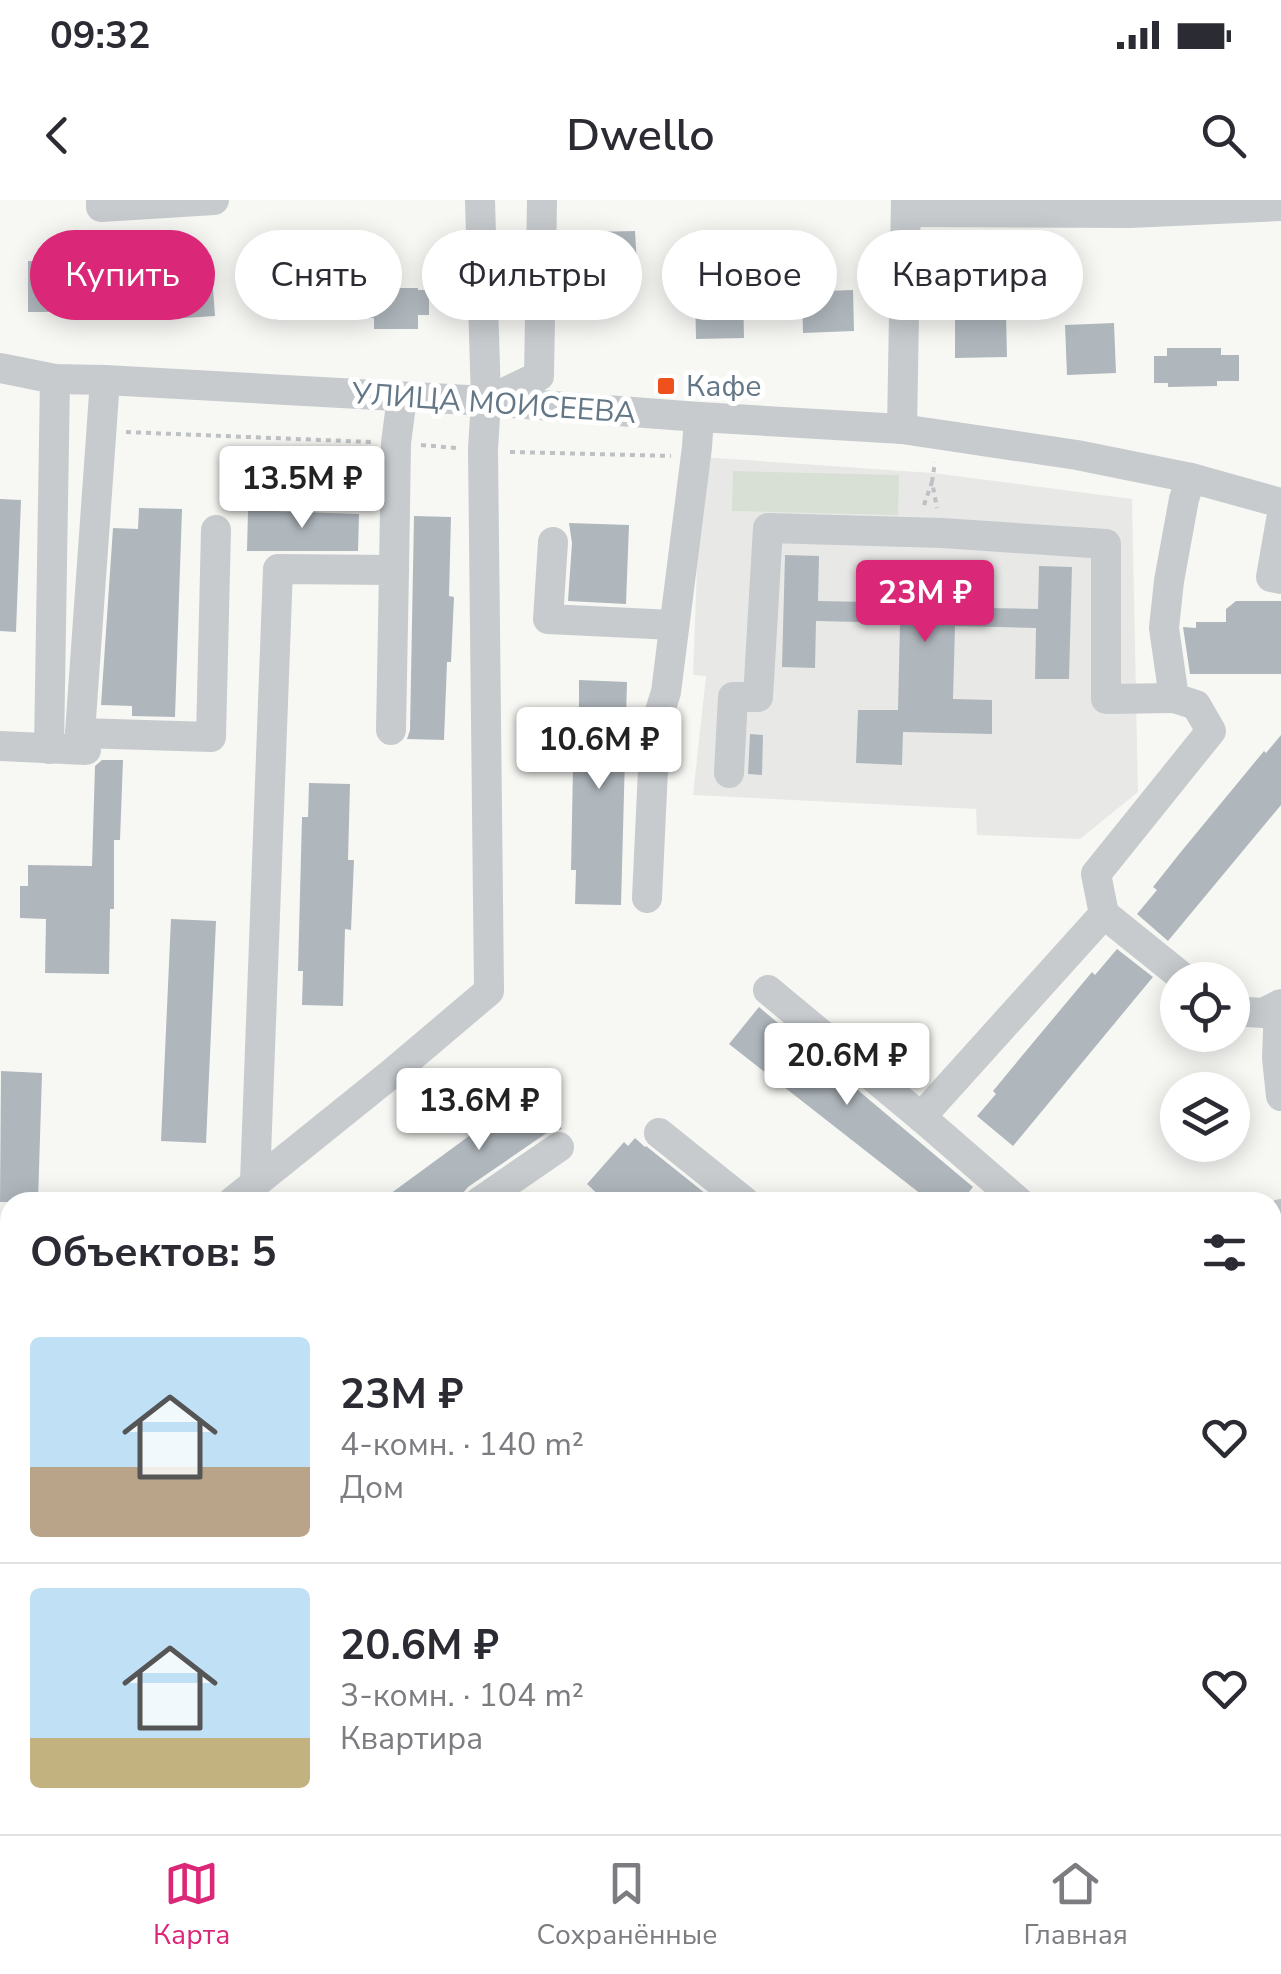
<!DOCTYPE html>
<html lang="ru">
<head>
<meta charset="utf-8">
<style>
  body { margin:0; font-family:"Nunito Sans",sans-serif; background:#f7f7f7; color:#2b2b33; height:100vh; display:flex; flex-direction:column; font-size:38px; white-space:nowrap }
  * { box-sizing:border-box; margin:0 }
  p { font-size:32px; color:#7c7c81 }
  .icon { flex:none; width:55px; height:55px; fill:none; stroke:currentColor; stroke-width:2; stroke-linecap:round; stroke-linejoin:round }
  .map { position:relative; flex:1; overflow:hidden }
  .panel { position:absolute; left:0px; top:992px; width:1282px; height:642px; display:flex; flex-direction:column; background:#fff; border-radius:30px 30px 0 0; box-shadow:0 5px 25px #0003 }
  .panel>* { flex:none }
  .guide { position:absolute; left:30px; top:30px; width:1222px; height:90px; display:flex; gap:20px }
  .fabs { position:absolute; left:1160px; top:762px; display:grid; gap:20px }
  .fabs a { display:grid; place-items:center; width:90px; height:90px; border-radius:50%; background:#fff; box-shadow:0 5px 25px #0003; font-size:50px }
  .price { position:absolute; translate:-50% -85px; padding:0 22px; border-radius:10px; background:#fff; color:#222; font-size:32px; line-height:65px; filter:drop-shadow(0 2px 5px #0008) }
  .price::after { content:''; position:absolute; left:50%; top:60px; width:30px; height:22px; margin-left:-15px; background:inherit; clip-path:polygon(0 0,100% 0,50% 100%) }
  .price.on { background:#db2777; color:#fff }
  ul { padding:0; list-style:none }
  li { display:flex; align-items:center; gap:30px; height:250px; padding:0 30px }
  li+li { border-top:2px solid #e1e1e2 }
  li span { display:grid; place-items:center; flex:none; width:280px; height:200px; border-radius:10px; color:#555 }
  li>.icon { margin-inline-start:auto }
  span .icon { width:120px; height:120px; fill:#fffc; stroke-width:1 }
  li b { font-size:42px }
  h2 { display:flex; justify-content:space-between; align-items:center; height:120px; padding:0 30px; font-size:42px }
  .tag { padding:0 35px; border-radius:45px; background:#fff; box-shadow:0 5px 25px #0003; font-size:35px; line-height:90px }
  .tag.on { background:#db2777; color:#fff }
  .status { display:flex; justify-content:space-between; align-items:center; height:70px; padding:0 50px; background:#fff; direction:ltr }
  .status svg { height:28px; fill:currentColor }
  header { display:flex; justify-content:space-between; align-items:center; height:130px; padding:0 30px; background:#fff; font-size:45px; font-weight:600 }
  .tabs { display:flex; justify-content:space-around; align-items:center; height:140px; border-top:2px solid #e1e1e2; background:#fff; font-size:28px; color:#7c7c81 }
  .tabs a { display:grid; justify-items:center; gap:5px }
  .tabs .on { color:#db2777 }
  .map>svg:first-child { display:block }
  .built { fill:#e8e9e7 }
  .green { fill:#d8e0d5 }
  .building { fill:#afb7bd }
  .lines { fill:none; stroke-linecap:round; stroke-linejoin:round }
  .major-casing { stroke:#babec2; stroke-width:45 }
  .path { stroke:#bec1c3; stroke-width:4; stroke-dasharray:5 5; stroke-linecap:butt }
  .minor { stroke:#c7cbce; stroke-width:30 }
  .major { stroke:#fff; stroke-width:40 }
  .poi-dot { fill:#ef511c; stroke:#fff; stroke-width:4 }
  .labels { text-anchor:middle; stroke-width:10; stroke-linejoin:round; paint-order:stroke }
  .poi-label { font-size:30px; fill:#647787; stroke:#fff; text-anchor:start }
  .street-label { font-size:30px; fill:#647787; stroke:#fff }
</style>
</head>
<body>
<div class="status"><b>09:32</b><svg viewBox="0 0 49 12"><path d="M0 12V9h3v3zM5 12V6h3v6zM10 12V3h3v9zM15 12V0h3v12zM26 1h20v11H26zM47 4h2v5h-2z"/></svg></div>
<header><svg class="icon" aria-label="back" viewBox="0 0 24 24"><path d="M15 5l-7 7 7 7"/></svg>Dwello<svg class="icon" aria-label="search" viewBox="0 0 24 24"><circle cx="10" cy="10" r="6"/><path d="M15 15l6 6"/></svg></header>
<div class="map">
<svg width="1281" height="1634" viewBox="0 0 1281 1634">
  <rect width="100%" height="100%" fill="#f7f8f4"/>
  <!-- built -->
  <polygon class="built" points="701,257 933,273 1132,299 1138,592 1080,639 977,635 976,609 693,595 706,476 693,475"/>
  <!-- green -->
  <polygon class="green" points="733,271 899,275 898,315 732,311"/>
  <!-- building -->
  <g class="building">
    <polygon points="635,31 638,82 591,84 589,32"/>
    <rect x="28" y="61" width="41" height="51"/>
    <polygon points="317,71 318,89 326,88 327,117 274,120 271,74"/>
    <polygon points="212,75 215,116 170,119 167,78"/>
    <polygon points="374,88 418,88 418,90 429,90 429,115 418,115 418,129 374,129 374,118 368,118 368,90 374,90"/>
    <polygon points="853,90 854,131 803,133 802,92"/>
    <polygon points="743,91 744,138 696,139 695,92"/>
    <polygon points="1006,116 1007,157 955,158 955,117"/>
    <polygon points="1114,123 1116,173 1067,175 1065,125"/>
    <polygon points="1167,148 1221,148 1221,155 1239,155 1239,181 1217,181 1217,186 1168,187 1168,183 1154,183 1154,156 1167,156"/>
    <polygon points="0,299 21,300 16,432 0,431"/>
    <polygon points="139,308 182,309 175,517 132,516 132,506 101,505 113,328 138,329"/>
    <polygon points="248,310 359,314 358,351 247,351"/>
    <polygon points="414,316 451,317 449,396 454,397 451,462 447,462 444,540 407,539 410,530"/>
    <polygon points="569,323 629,325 626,404 568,401 572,343"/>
    <polygon points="785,355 819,356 818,401 870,402 871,360 905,360 904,415 952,416 953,363 987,364 986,408 1038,409 1039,366 1072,367 1069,479 1035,479 1036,428 955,426 953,499 992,500 992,534 903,532 902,565 856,563 858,510 898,510 900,423 816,421 815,468 782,467"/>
    <polygon points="1236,401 1281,401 1281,474 1190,474 1183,427 1196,428 1196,422 1226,422 1226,409"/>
    <polygon points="579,480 627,482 621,705 575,704 576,670 571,670 574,515 579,515"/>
    <polygon points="750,534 763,535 762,575 748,574"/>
    <polygon points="1281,535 1281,605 1168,741 1137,714 1157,690 1153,687 1180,653 1264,551 1266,553"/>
    <polygon points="102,560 123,560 120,640 114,640 114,709 110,709 109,774 45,773 46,719 20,718 20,686 28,686 28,665 92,666 95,566"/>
    <polygon points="309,583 350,584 348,660 354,660 351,730 345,729 343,806 302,805 303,771 298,771 302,617 308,617"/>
    <polygon points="171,719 216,721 206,943 161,941"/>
    <polygon points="1117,749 1153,777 1013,946 977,916 996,894 993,891 1021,857 1092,772 1095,775"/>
    <polygon points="759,807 973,987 961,1002 931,1002 729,844"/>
    <polygon points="1,871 42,873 38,1002 0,1002"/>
    <polygon points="533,889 562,929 548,932 468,987 463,993 460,1002 379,1002"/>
    <polygon points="635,938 645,947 646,946 716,1002 651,1002 643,995 635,1002 606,1002 587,984 624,942 628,946"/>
  </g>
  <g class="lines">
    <!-- major casing -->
    <g class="major-casing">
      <g id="major">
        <polyline points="1272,1216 1281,1205"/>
        <polyline points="957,1634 964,1625"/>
      </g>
    </g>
    <!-- path -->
    <g class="path">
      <polyline points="126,232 371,242"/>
      <polyline points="421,245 456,248"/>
      <polyline points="510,252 671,256"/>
      <polyline points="932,282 935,262"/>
      <polyline points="924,305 932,282 937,308"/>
    </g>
    <!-- minor -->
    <g class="minor">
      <polyline points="101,0 101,7 214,0"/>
      <polyline points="907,12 1130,13 1281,6"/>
      <polyline points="0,168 55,179 105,180 486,201 699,217 902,229 1077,255 1191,278 1281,303"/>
      <polyline points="489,200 539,176 542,0"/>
      <polyline points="902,229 906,0"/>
      <polyline points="1281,320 1271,377 1281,379"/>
      <polyline points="553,342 548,419 673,425"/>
      <polyline points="394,370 396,243 402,197"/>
      <polyline points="80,533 211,537 216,330"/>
      <polyline points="0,546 86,550 80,533 105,180"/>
      <polyline points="49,549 55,179"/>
      <polyline points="729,573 733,497 758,497 768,328 942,333 1106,344 1106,499 1174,498"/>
      <polyline points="647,698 655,527 666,492 697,247 699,217"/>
      <polyline points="1104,714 1186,780"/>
      <polyline points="768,790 921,917 1019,1002"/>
      <polyline points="1279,805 1277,858 1281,896"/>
      <polyline points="1232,811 1263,813 1281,804"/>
      <polyline points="921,917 1104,714 1096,674 1211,531 1196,505 1174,498 1164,428 1169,381 1184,299 1191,278"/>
      <polyline points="659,933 745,1002"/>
      <polyline points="255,982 278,369 394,370 391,530"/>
      <polyline points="232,1002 391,874 489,791 483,249 486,201 480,0"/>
      <polyline points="479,1002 559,947"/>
      <polyline points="1272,1024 1281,1014"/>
      <polyline points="0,1181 10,1174"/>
      <polyline points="0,1234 10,1243"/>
      <polyline points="535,1625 543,1634"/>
      <polyline points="728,1634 735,1625"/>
      <polyline points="811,1634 818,1625"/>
    </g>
    <!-- major -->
    <use href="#major" class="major"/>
  </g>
  <!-- markers -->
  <rect class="poi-dot" x="656" y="176" width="20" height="20" rx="5"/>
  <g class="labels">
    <!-- poi labels -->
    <g class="poi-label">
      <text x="686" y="196">Кафе</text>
    </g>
    <!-- street labels -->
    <g class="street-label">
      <text transform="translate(494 203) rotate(4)" y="10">УЛИЦА МОИСЕЕВА</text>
    </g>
  </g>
</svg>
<div class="fabs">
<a><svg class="icon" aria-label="locate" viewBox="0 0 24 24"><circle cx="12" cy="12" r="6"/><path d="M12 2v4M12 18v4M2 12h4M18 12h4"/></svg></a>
<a><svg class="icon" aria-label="layers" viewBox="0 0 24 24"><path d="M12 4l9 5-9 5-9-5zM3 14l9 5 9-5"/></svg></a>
</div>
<b class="price" style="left:302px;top:331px">13.5M ₽</b>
<b class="price on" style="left:925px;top:445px">23M ₽</b>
<b class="price" style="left:599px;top:592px">10.6M ₽</b>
<b class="price" style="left:847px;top:908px">20.6M ₽</b>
<b class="price" style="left:479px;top:953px">13.6M ₽</b>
<div class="guide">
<a class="tag on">Купить</a>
<a class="tag">Снять</a>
<a class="tag">Фильтры</a>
<a class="tag">Новое</a>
<a class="tag">Квартира</a>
</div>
<section class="panel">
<h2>Объектов: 5<svg class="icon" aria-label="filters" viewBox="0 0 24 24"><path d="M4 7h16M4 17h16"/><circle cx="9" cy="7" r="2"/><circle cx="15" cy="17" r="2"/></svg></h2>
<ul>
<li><span style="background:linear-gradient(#bfe0f5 65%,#b9a48a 0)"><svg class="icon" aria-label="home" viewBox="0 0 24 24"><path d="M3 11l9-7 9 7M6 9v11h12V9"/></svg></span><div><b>23M ₽</b><p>4-комн. · 140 m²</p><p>Дом</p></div><svg class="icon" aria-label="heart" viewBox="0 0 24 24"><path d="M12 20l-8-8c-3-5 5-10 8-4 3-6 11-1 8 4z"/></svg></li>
<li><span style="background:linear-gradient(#bfe0f5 75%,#c2b280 0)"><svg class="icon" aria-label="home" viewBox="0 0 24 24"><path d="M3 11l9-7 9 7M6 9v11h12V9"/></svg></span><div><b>20.6M ₽</b><p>3-комн. · 104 m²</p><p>Квартира</p></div><svg class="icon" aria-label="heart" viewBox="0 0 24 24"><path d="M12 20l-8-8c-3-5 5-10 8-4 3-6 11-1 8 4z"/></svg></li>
</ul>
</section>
</div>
<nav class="tabs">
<a class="on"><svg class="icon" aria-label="map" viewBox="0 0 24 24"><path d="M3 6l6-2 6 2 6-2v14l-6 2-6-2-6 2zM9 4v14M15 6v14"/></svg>Карта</a>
<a><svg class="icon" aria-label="saved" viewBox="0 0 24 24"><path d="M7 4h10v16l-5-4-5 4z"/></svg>Сохранённые</a>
<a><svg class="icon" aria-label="home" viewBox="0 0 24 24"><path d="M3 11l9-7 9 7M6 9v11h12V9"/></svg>Главная</a>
</nav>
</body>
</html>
